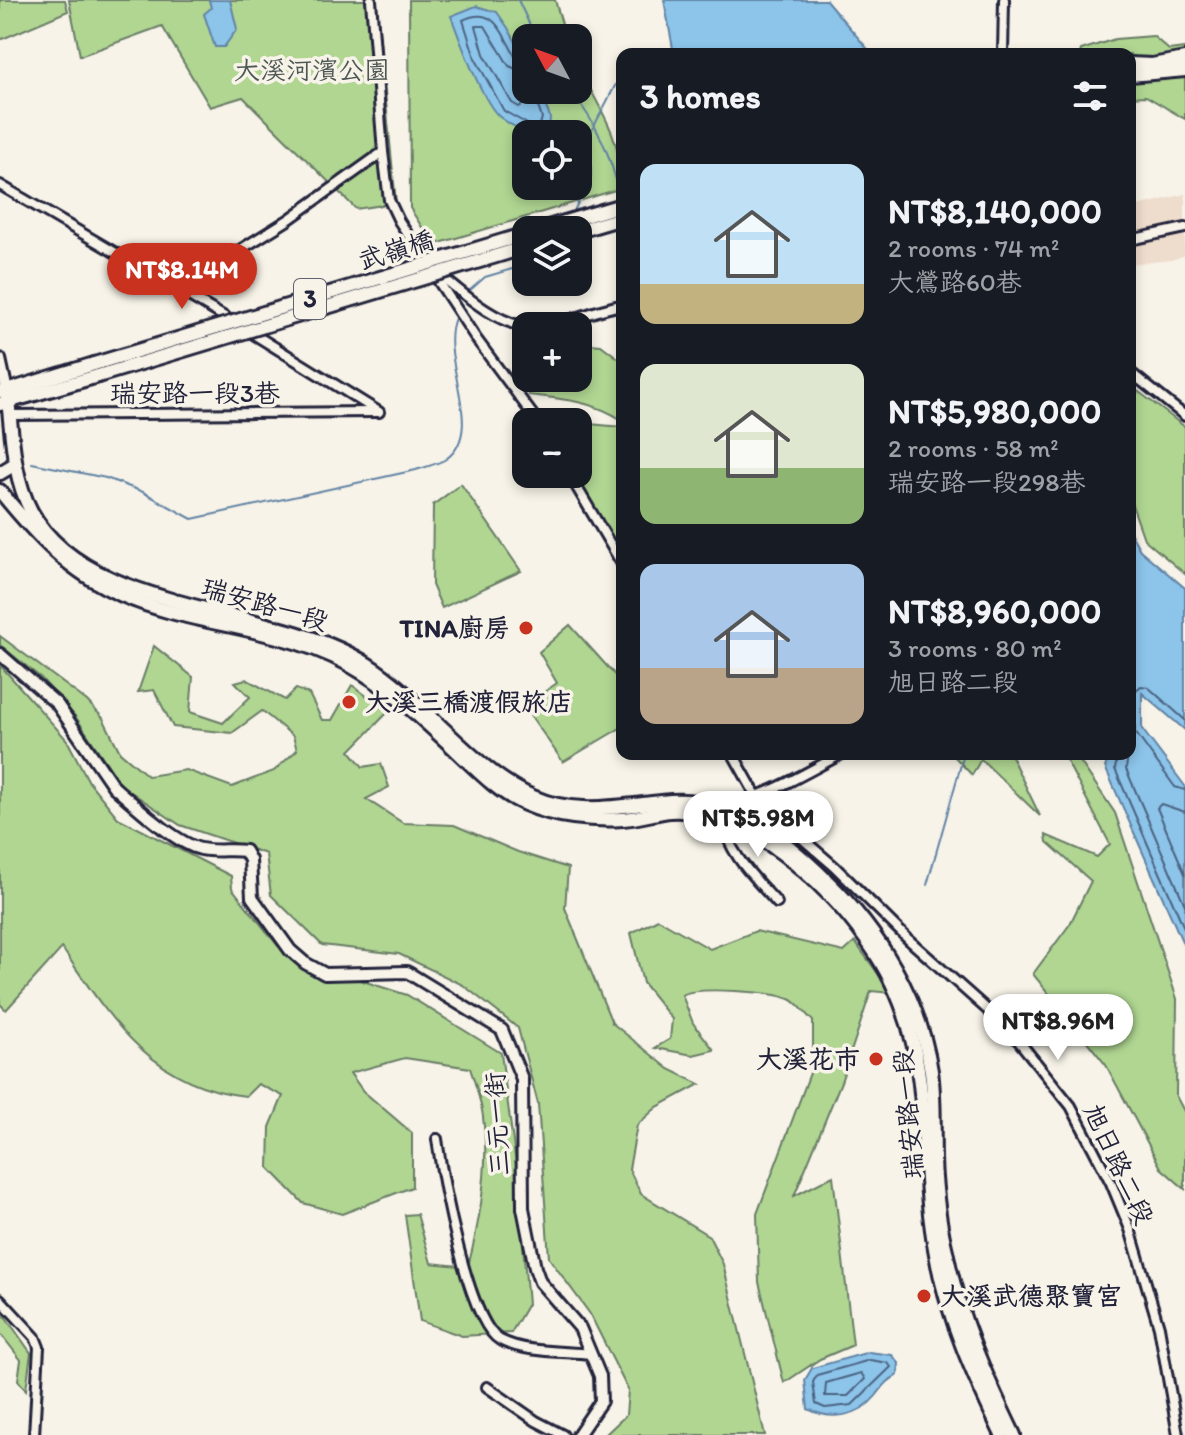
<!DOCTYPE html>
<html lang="en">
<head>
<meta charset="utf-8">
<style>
  body { margin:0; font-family:Itim,"LXGW WenKai TC",sans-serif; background:#20242c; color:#f1f3f6; height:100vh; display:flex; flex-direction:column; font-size:30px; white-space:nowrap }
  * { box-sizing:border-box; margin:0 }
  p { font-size:26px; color:#9ea1a6 }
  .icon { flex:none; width:44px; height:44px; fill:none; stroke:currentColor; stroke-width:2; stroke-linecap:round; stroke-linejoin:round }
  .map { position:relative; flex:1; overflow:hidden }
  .panel { position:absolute; left:616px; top:48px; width:520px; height:712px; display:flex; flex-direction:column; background:#171b24; border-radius:16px; box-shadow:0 4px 12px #0003 }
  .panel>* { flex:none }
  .needle { width:52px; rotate:311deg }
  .buttons { position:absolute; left:512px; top:24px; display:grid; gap:16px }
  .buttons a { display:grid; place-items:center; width:80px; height:80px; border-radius:16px; background:#171b24; box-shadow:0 4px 12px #0003; font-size:40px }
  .price { position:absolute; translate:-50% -68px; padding:0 18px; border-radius:28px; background:#fff; color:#222; font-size:26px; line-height:52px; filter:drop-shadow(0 2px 4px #0008) }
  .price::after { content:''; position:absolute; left:50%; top:48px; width:24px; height:18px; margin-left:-12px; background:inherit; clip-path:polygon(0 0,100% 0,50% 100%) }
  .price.current { background:#c8321e; color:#fff }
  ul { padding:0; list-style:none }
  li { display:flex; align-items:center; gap:24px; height:200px; padding:0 24px }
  li span { display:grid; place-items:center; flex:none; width:224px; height:160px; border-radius:16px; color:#555 }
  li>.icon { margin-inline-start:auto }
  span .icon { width:96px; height:96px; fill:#fffc; stroke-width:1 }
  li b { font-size:34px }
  h2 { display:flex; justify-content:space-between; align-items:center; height:96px; padding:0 24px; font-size:34px }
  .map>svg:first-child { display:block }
  .built { fill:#eedccc }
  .green { fill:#b0d692; stroke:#697c66; stroke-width:2; fill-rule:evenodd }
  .water { fill:#8cc4ea; stroke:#6283a4; stroke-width:2 }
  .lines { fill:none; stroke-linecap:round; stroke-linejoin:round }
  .shore { stroke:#4c6381; stroke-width:2 }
  .stream { stroke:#6283a4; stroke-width:2 }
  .minor-casing { stroke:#22223b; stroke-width:14 }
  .tertiary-casing { stroke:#22223b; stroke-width:16 }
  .primary-casing { stroke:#22223b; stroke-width:18 }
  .minor { stroke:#f7f3e8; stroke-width:8 }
  .tertiary { stroke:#f7f3e8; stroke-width:10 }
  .primary { stroke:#f7f3e8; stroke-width:12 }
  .primary-bridge-casing { stroke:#22223b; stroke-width:18; stroke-linecap:butt }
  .primary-bridge { stroke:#f7f3e8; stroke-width:12 }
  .poi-dot { fill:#c8321e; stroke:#f7f3e8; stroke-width:3 }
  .labels { text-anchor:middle; stroke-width:7; stroke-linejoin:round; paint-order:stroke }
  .shield { fill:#f7f3e8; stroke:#62616f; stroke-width:2 }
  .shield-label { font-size:24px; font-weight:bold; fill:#22223b }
  .park-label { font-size:26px; fill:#4d5855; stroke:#f7f3e8 }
  .street-label { font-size:26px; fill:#22223b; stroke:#f7f3e8 }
  .poi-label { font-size:26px; font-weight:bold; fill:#22223b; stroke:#f7f3e8; text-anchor:end }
</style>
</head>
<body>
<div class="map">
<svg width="1185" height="1435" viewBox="0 0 1185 1435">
  <rect width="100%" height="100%" fill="#f7f3e8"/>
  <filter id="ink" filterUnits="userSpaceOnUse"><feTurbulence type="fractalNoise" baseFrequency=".0125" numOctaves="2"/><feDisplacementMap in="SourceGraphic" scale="16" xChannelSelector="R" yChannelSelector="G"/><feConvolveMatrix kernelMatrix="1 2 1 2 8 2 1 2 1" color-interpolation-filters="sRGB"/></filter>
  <g filter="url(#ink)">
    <!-- built -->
    <polygon class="built" points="1185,194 1185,255 1171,260 1130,264 1130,208"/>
    <!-- green -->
    <g class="green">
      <polygon points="0,0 65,0 68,11 0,40"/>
      <polygon points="69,0 376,0 396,203 356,209 243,97 210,107 162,26 80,56"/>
      <path d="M409 0H555L566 38H526V90H578V67C601 110 622 138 622 188L433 245 410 208ZM526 134H578V186H526Z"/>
      <polygon points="1153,36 1169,50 1185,48 1185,56 1130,61 1130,54 1080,54 1081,50 1115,39"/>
      <polygon points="1185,73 1185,119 1146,96 1130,97 1130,78"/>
      <path d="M578 343 601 345 622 361V420C593 401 563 399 529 395L523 371 526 366V378H578Z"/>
      <polygon points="1130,385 1185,427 1185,574 1144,539 1130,499"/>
      <polygon points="578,423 622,427 622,575 564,474 578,474"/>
      <polygon points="461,484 521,571 442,608 432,585 433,505"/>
      <polygon points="570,625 622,683 622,727 563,762 524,706 557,683 539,652"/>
      <polygon points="0,636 87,701 103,718 120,752 148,776 186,770 232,787 274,771 297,750 293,736 262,711 232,733 173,727 154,690 138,692 154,646 193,677 190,712 223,723 250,697 235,682 246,679 285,700 296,689 309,694 322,720 332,720 352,685 388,712 350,751 363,767 381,764 389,787 366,799 403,823 454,825 518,852 568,868 565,908 612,1023 669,1069 700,1084 657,1107 637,1125 629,1169 641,1194 709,1236 723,1264 765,1435 605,1435 626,1415 628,1390 590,1314 549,1258 538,1104 518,1028 463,985 399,954 322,945 271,895 266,854 180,825 122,786 75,716 41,678 0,645"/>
      <path d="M0 665 67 740 89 782 118 818 231 876 232 888 278 946 341 974 407 995 501 1053 516 1164 528 1304 511 1333 462 1336 420 1321 405 1215 417 1214 431 1263 468 1267C480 1220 490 1166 483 1117 481 1100 475 1084 470 1068L405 1058 350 1073 363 1091 412 1133V1187L342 1214 303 1203 269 1168 270 1127 283 1096 258 1084 246 1096C152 1086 111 1020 62 948L6 1010 0 1004Z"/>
      <polygon points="952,754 1010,754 1040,816 981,759 972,775"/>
      <polygon points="1063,754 1075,754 1115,813 1177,999 1176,1096 1185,1113 1185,1189 1161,1168 1106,1065 1033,974 1070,924 1091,881 1047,842 1046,835 1097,857 1110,844"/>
      <path d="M658 919 710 949 756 931 844 952 855 942 892 993 871 991 841 1082 794 1196 833 1176 853 1345 820 1359 784 1383 759 1282 757 1214 813 1065V1021C806 1015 798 1002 790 999 772 992 697 986 682 995L693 1023 714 1050 693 1055 655 1048 670 1039 672 1019 643 983 631 933Z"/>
      <polygon points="0,1309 31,1353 26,1390 18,1380 21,1360 0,1333"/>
    </g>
    <!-- water -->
    <g class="water">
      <polygon points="209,0 230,0 237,29 224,47 215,47 204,14 211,8"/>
      <polygon points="664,0 826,0 872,54 674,54"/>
      <path d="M476 6 497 12 508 28 526 60V90H539L550 117 549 134C532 134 515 129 501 118 483 105 459 38 451 16Z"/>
      <polygon points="1130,532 1140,550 1185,588 1185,730 1142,693 1142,729 1185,786 1185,948 1105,767 1111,754 1130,754"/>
      <path d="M869 1352 892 1355 899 1363 898 1375C886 1381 884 1386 876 1396 859 1417 831 1421 808 1409L805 1380 812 1368Z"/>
    </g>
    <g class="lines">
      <!-- shore -->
      <g class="shore">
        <path d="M526 62 516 58C503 35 495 4 463 20L475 58 504 111 538 130 542 118 532 90"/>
        <polyline points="526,73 509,66 485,26 476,26 484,54 512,103 519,107 524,104 522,91 526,80"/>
        <polyline points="1185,720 1148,687 1141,686 1135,691 1135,732 1175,787 1185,790"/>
        <polyline points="1118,754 1115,769 1185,930"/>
        <polyline points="1128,754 1126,769 1185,905"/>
        <polyline points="1185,812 1161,804 1157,808 1185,874"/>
        <polygon points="870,1360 888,1363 891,1367 852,1405 825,1408 816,1404 813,1382 817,1375"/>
        <polygon points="861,1373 865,1379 848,1396 825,1396 826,1383"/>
      </g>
      <!-- stream -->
      <g class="stream">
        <polyline points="518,0 536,38"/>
        <path d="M570 90C599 127 610 153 621 199"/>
        <polyline points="573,213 591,176 590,134 616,84 622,81"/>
        <polyline points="468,292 485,277 526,265"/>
        <path d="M32 463 106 478 143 492 192 519 416 470C425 467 438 464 446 459 488 429 436 357 456 316"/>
        <polyline points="927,885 964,754"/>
      </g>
      <!-- minor casing -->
      <g class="minor-casing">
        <g id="minor">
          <polyline points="1003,54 1004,0"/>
          <polyline points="383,152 389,200 399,221 477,340 538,422"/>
          <polyline points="0,185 235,323"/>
          <polyline points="1130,240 1185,228"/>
          <path d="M437 273C461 291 492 321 523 326 555 330 591 310 622 305"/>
          <polyline points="177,289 288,220 383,152 371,0"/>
          <polyline points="247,330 379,412"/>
          <polyline points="1130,372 1185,416"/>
          <polyline points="12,415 378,412"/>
          <polyline points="569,474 622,564"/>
          <polyline points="733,754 757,797 769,810 834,866 909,940 1009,1029 1071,1106 1111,1183 1130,1229 1159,1327 1178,1435"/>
          <path d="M718 806C764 800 802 774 842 754"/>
          <path d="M722 819C729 855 753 876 777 903"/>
          <path d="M437 1139C442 1176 468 1323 500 1340 525 1353 562 1351 590 1354"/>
          <polyline points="0,1299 35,1337 39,1347 34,1435"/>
          <polyline points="487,1387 536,1421 563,1435"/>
        </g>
      </g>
      <!-- tertiary casing -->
      <g class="tertiary-casing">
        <g id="tertiary">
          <polyline points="0,359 7,391"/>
          <path d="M0 654 57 704 114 787C134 804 176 844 201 849 215 852 231 849 245 851L250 860 252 897 290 950 305 963 325 974 407 972 502 1030 522 1079 523 1208 535 1268 540 1282 580 1328 600 1376 601 1401 578 1435"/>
        </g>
      </g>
      <!-- primary casing -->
      <g class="primary-casing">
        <g id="primary">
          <polyline points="1130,64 1152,65 1185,59"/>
          <polyline points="1130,75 1185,70"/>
          <polyline points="538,230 622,205"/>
          <polyline points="578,231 622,218"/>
          <path d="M7 391C12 430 12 475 31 511 87 615 272 603 367 664 424 700 473 771 533 797 577 817 625 805 671 801 733 797 784 839 827 881 879 931 920 999 931 1071 936 1107 932 1143 935 1178 937 1202 940 1227 946 1251 959 1317 985 1375 1014 1435"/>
          <polyline points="3,392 94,364"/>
          <polyline points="0,404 98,376"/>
          <polyline points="0,473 15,464"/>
          <path d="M0 491C35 534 69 572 122 595 199 629 290 625 363 673 398 695 428 724 458 752 478 771 499 793 525 804 554 817 592 821 623 819 639 818 654 813 669 811 745 806 827 884 868 942 941 1046 914 1139 936 1254 947 1317 974 1377 1002 1435"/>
        </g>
      </g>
      <!-- minor -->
      <use href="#minor" class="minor"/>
      <!-- tertiary -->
      <use href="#tertiary" class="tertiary"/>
      <!-- primary -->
      <use href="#primary" class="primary"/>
      <!-- primary-bridge casing -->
      <g class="primary-bridge-casing">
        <g id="primary-bridge">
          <polyline points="94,364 526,234"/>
          <polyline points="98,376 526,247"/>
        </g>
      </g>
      <!-- primary-bridge -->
      <use href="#primary-bridge" class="primary-bridge"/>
    </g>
  </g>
  <!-- markers -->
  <g class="poi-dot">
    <circle cx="526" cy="628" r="8"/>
    <circle cx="349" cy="702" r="8"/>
    <circle cx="876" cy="1059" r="8"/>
    <circle cx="924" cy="1296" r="8"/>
  </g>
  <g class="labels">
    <!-- shield labels -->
    <rect class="shield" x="294" y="279" width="32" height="40" rx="6"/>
    <g class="shield-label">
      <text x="310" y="307">3</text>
    </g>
    <!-- park labels -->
    <g class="park-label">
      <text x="312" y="79">大溪河濱公園</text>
    </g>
    <!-- street labels -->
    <g class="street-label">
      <text transform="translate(396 250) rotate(-17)" y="9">武嶺橋</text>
      <text x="195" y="402">瑞安路一段3巷</text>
      <text transform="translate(265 604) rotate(16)" y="9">瑞安路一段</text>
      <text transform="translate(908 1114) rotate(-95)" y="9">瑞安路一段</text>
      <text transform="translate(497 1124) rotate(-93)" y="9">三元一街</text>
      <text transform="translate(1119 1164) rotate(65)" y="9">旭日路二段</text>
    </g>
    <!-- poi labels -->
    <g class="poi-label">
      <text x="510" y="637">TINA廚房</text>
      <text x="365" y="711" text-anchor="start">大溪三橋渡假旅店</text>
      <text x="860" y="1068">大溪花市</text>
      <text x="940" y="1305" text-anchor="start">大溪武德聚寶宮</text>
    </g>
  </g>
</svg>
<div class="buttons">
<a><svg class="needle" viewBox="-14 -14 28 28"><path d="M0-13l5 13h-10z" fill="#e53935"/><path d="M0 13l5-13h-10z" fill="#9ea1a6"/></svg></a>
<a><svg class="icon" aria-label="locate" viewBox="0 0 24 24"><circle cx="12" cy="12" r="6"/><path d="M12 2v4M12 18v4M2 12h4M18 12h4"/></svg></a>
<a><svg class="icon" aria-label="layers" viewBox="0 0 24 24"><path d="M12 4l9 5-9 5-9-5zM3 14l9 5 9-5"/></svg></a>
<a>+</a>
<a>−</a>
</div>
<b class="price current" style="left:182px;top:311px">NT$8.14M</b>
<b class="price" style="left:758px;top:859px">NT$5.98M</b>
<b class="price" style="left:1058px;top:1062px">NT$8.96M</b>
<section class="panel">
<h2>3 homes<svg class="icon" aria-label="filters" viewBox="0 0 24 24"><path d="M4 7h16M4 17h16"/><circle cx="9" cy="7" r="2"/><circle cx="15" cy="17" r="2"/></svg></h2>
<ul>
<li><span style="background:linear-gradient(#bfe0f5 75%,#c2b280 0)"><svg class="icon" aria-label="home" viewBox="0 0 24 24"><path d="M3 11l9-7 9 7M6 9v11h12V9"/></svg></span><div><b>NT$8,140,000</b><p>2 rooms · 74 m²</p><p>大鶯路60巷</p></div></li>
<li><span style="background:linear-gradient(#dfe7d0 65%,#8fb573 0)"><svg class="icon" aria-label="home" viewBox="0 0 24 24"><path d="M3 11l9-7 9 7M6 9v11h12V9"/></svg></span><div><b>NT$5,980,000</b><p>2 rooms · 58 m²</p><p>瑞安路一段298巷</p></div></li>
<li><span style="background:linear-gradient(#a9c7e8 65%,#b9a48a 0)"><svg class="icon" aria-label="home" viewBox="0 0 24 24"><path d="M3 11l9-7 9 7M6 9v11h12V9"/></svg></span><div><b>NT$8,960,000</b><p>3 rooms · 80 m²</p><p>旭日路二段</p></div></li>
</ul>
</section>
</div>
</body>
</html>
